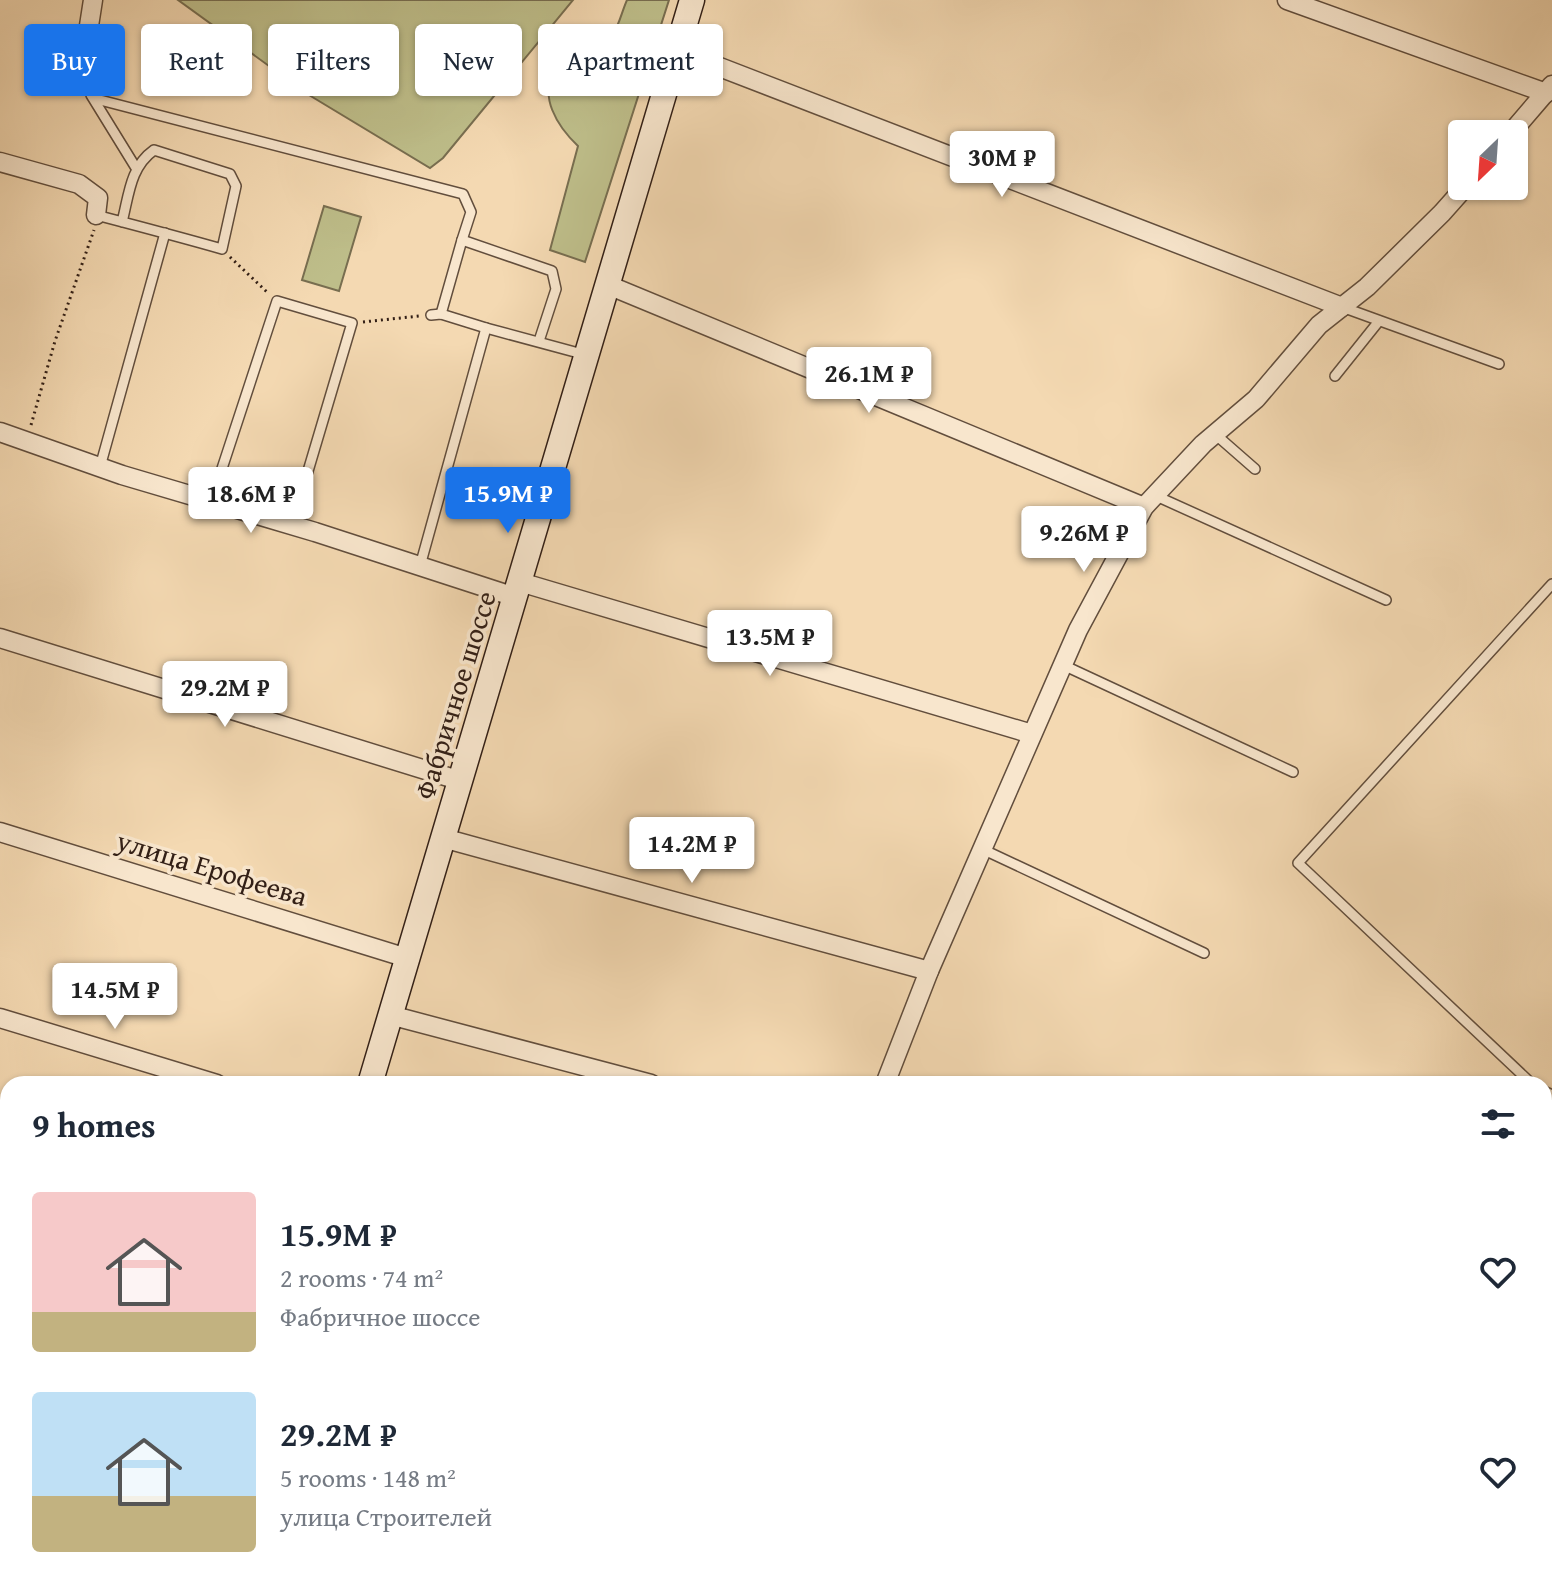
<!DOCTYPE html>
<html lang="en">
<head>
<meta charset="utf-8">
<style>
  body { margin:0; font-family:"Gentium Book Plus",serif; background:#f2f2f3; color:#1f2937; height:100vh; display:flex; flex-direction:column; font-size:30px; white-space:nowrap }
  * { box-sizing:border-box; margin:0 }
  p { font-size:26px; color:#747a83 }
  .icon { flex:none; width:44px; height:44px; fill:none; stroke:currentColor; stroke-width:2; stroke-linecap:round; stroke-linejoin:round }
  .map { position:relative; flex:1; overflow:hidden }
  .side { position:absolute; left:0px; top:1076px; width:1552px; height:514px; display:flex; flex-direction:column; background:#fff; border-radius:24px 24px 0 0; box-shadow:0 2px 6px #0004 }
  .side>* { flex:none }
  .top-card { position:absolute; left:24px; top:24px; width:800px; height:72px; display:flex; gap:16px }
  .needle { width:52px; rotate:205deg }
  .tools { position:absolute; left:1448px; top:120px; display:grid; gap:16px }
  .tools a { display:grid; place-items:center; width:80px; height:80px; border-radius:8px; background:#fff; box-shadow:0 2px 6px #0004; font-size:40px }
  .price { position:absolute; translate:-50% -68px; padding:0 18px; border-radius:8px; background:#fff; color:#222; font-size:26px; line-height:52px; filter:drop-shadow(0 2px 4px #0008) }
  .price::after { content:''; position:absolute; left:50%; top:48px; width:24px; height:18px; margin-left:-12px; background:inherit; clip-path:polygon(0 0,100% 0,50% 100%) }
  .price.selected { background:#1a73e8; color:#fff }
  ul { padding:0; list-style:none }
  li { display:flex; align-items:center; gap:24px; height:200px; padding:0 32px }
  li span { display:grid; place-items:center; flex:none; width:224px; height:160px; border-radius:8px; color:#555 }
  li>.icon { margin-inline-start:auto }
  span .icon { width:96px; height:96px; fill:#fffc; stroke-width:1 }
  li b { font-size:34px }
  h2 { display:flex; justify-content:space-between; align-items:center; height:96px; padding:0 32px; font-size:34px }
  .chip { padding:0 28px; border-radius:8px; background:#fff; box-shadow:0 2px 6px #0004; font-size:28px; line-height:72px }
  .chip.selected { background:#1a73e8; color:#fff }
  .map>svg:first-child { display:block }
  .green { fill:#bebe8a; stroke:#786e50; stroke-width:2 }
  .lines { fill:none; stroke-linecap:round; stroke-linejoin:round }
  .lane-casing { stroke:#624e3d; stroke-width:12 }
  .street-casing { stroke:#624e3d; stroke-width:21 }
  .secondary-casing { stroke:#321f16; stroke-width:27 }
  .highway-casing { stroke:#321f16; stroke-width:35 }
  .path { stroke:#321f16; stroke-width:3; stroke-dasharray:2 4; stroke-linecap:butt }
  .lane { stroke:#f8e6cd; stroke-width:9 }
  .street { stroke:#f8e6cd; stroke-width:18 }
  .secondary { stroke:#f8e6cd; stroke-width:24 }
  .highway { stroke:#f4d9b2; stroke-width:32 }
  .labels { text-anchor:middle; stroke-width:7; stroke-linejoin:round; paint-order:stroke }
  .street-label { font-size:28px; fill:#321f16; stroke:#f8e6cd }
</style>
</head>
<body>
<div class="map">
<svg width="1552" height="1589" viewBox="0 0 1552 1589">
  <rect width="100%" height="100%" fill="#f4d9b2"/>
  <filter id="stains"><feTurbulence type="fractalNoise" baseFrequency=".0025" numOctaves="4"/><feColorMatrix values="0 0 0 0 .2 0 0 0 0 .09 0 0 0 0 .02 0 0 0 .5 -.17"/></filter>
  <radialGradient id="worn" r=".72"><stop offset=".6" stop-color="#630" stop-opacity="0"/><stop offset="1" stop-color="#630" stop-opacity=".3"/></radialGradient>
  <!-- green -->
  <g class="green">
    <polygon points="178,0 573,0 443,158 430,168 309,95"/>
    <path d="M627 0H669L585 262 550 250 578 146C559 128 535 94 558 68 572 53 600 53 612 36 619 26 622 11 627 0Z"/>
    <polygon points="324,206 361,217 339,291 302,280"/>
    <polygon points="1544,1568 1552,1569 1552,1589 1359,1589 1333,1582 1544,1582"/>
  </g>
  <g class="lines">
    <!-- lane casing -->
    <g class="lane-casing">
      <g id="lane">
        <polyline points="84,58 80,79 100,100 463,194 471,212 462,240 552,271 556,289 539,341"/>
        <polyline points="91,95 136,168"/>
        <path d="M96 215C138 226 180 237 222 249L236 186 230 174 154 150C130 167 129 195 122 222"/>
        <polyline points="1342,307 1499,364"/>
        <polyline points="441,314 462,240"/>
        <polyline points="486,328 586,355"/>
        <polyline points="1335,376 1379,321"/>
        <polyline points="1215,434 1255,469"/>
        <polyline points="100,467 165,233"/>
        <polyline points="1154,495 1386,600"/>
        <polyline points="211,502 277,301 352,323 292,525"/>
        <polyline points="420,566 486,328 441,314 431,315"/>
        <polyline points="1063,665 1293,772"/>
        <polyline points="982,849 1204,953"/>
        <polyline points="1532,1084 1298,863 1552,584"/>
        <polyline points="1544,1091 1552,1095"/>
        <polyline points="725,1582 733,1589"/>
      </g>
    </g>
    <!-- street casing -->
    <g class="street-casing">
      <g id="street">
        <polyline points="1287,0 1546,93"/>
        <polyline points="678,51 1342,307"/>
        <polyline points="84,58 93,0"/>
        <polyline points="1510,134 1552,85"/>
        <polyline points="0,162 79,184 98,198 96,215"/>
        <polyline points="608,285 1144,507"/>
        <polyline points="0,432 122,475 315,532 515,597"/>
        <polyline points="520,582 1032,734"/>
        <polyline points="0,638 461,781"/>
        <polyline points="0,832 407,958"/>
        <polyline points="443,838 929,971"/>
        <polyline points="390,1015 651,1084"/>
        <polyline points="0,1018 217,1084"/>
        <polyline points="885,1084 929,971 1078,630 1144,507 1203,444 1256,399 1319,325 1367,287 1442,213 1466,186"/>
        <polyline points="0,1379 8,1381"/>
        <polyline points="695,1589 700,1582"/>
      </g>
    </g>
    <!-- secondary casing -->
    <g class="secondary-casing">
      <polyline id="secondary" points="370,1084 692,0"/>
    </g>
    <!-- highway casing -->
    <g class="highway-casing">
      <g id="highway">
        <polyline points="0,1299 8,1301"/>
        <polyline points="0,1327 8,1329"/>
        <polyline points="1053,1582 1082,1589"/>
        <polyline points="1176,1582 1205,1589"/>
      </g>
    </g>
    <!-- path -->
    <g class="path">
      <polyline points="230,257 268,293"/>
      <polyline points="363,322 419,316"/>
      <polyline points="31,425 55,341 94,230"/>
    </g>
    <!-- lane -->
    <use href="#lane" class="lane"/>
    <!-- street -->
    <use href="#street" class="street"/>
    <!-- secondary -->
    <use href="#secondary" class="secondary"/>
    <!-- highway -->
    <use href="#highway" class="highway"/>
  </g>
  <g class="labels">
    <!-- street labels -->
    <g class="street-label">
      <text transform="translate(455 695) rotate(-73)" y="10">Фабричное шоссе</text>
      <text transform="translate(212 868) rotate(17)" y="10">улица Ерофеева</text>
    </g>
  </g>
  <rect width="100%" height="100%" filter="url(#stains)"/>
  <rect width="100%" height="100%" fill="url(#worn)"/>
</svg>
<div class="tools">
<a><svg class="needle" viewBox="-14 -14 28 28"><path d="M0-13l5 13h-10z" fill="#e53935"/><path d="M0 13l5-13h-10z" fill="#747a83"/></svg></a>
</div>
<b class="price" style="left:1002px;top:199px">30M ₽</b>
<b class="price" style="left:869px;top:415px">26.1M ₽</b>
<b class="price" style="left:251px;top:535px">18.6M ₽</b>
<b class="price selected" style="left:508px;top:535px">15.9M ₽</b>
<b class="price" style="left:1084px;top:574px">9.26M ₽</b>
<b class="price" style="left:770px;top:678px">13.5M ₽</b>
<b class="price" style="left:225px;top:729px">29.2M ₽</b>
<b class="price" style="left:692px;top:885px">14.2M ₽</b>
<b class="price" style="left:115px;top:1031px">14.5M ₽</b>
<div class="top-card">
<a class="chip selected">Buy</a>
<a class="chip">Rent</a>
<a class="chip">Filters</a>
<a class="chip">New</a>
<a class="chip">Apartment</a>
</div>
<section class="side">
<h2>9 homes<svg class="icon" aria-label="filters" viewBox="0 0 24 24"><path d="M4 7h16M4 17h16"/><circle cx="9" cy="7" r="2"/><circle cx="15" cy="17" r="2"/></svg></h2>
<ul>
<li><span style="background:linear-gradient(#f6c9c9 75%,#c2b280 0)"><svg class="icon" aria-label="home" viewBox="0 0 24 24"><path d="M3 11l9-7 9 7M6 9v11h12V9"/></svg></span><div><b>15.9M ₽</b><p>2 rooms · 74 m²</p><p>Фабричное шоссе</p></div><svg class="icon" aria-label="heart" viewBox="0 0 24 24"><path d="M12 20l-8-8c-3-5 5-10 8-4 3-6 11-1 8 4z"/></svg></li>
<li><span style="background:linear-gradient(#bfe0f5 65%,#c2b280 0)"><svg class="icon" aria-label="home" viewBox="0 0 24 24"><path d="M3 11l9-7 9 7M6 9v11h12V9"/></svg></span><div><b>29.2M ₽</b><p>5 rooms · 148 m²</p><p>улица Строителей</p></div><svg class="icon" aria-label="heart" viewBox="0 0 24 24"><path d="M12 20l-8-8c-3-5 5-10 8-4 3-6 11-1 8 4z"/></svg></li>
</ul>
</section>
</div>
</body>
</html>
